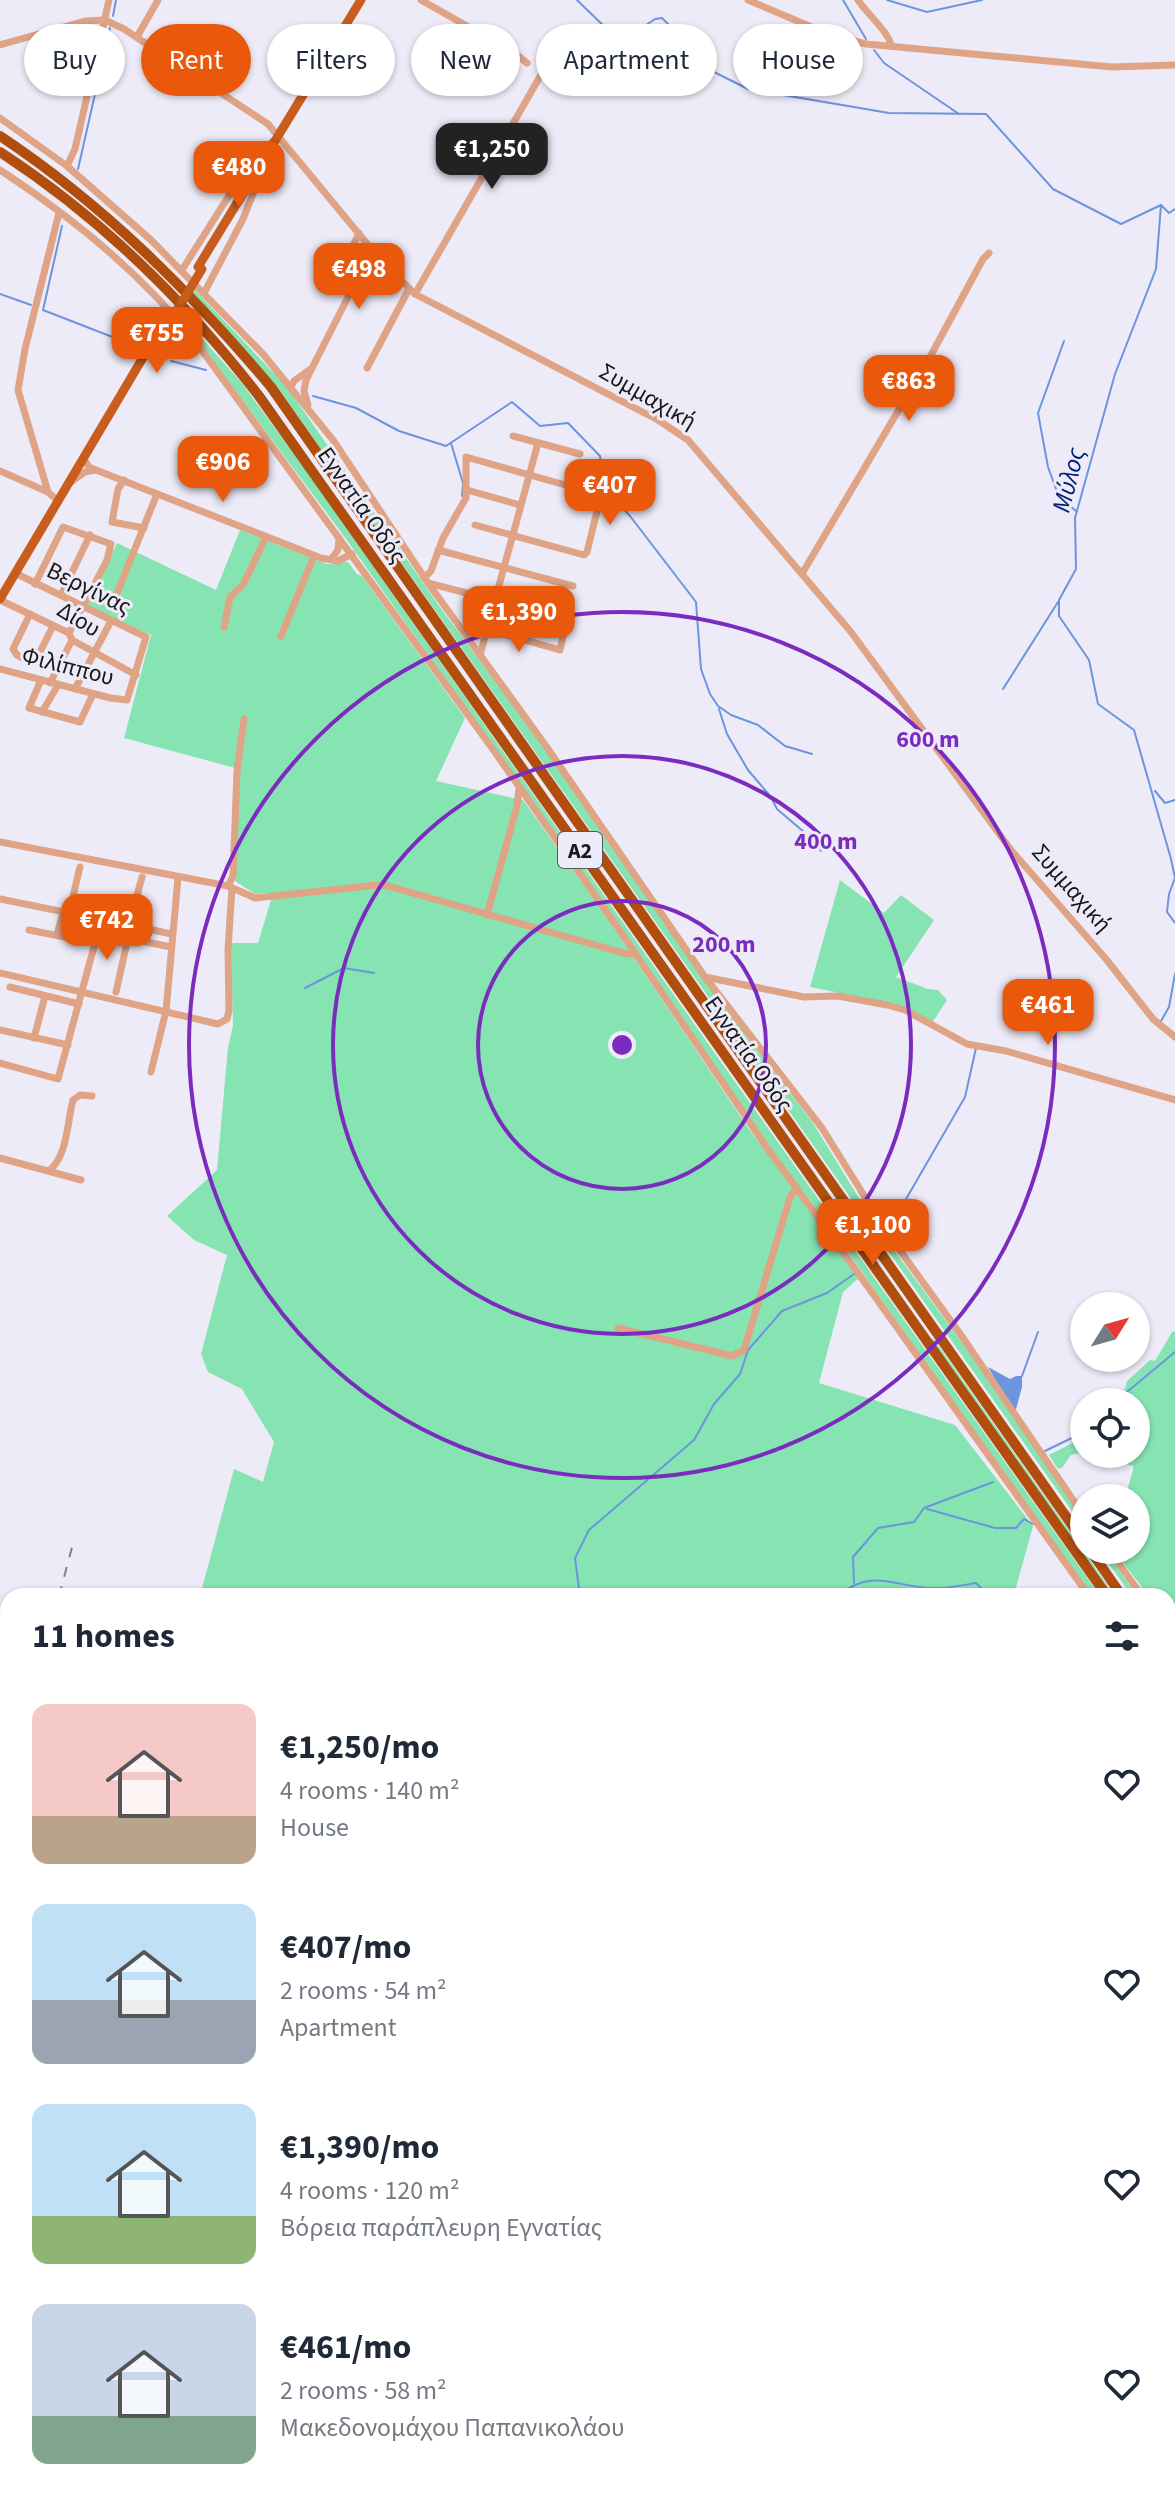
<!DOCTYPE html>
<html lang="en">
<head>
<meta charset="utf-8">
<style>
  body { margin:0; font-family:"Source Sans 3",sans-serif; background:#f6f6f7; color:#1f2937; height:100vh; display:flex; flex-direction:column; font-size:30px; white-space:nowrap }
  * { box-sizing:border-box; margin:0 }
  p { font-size:26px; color:#747a83 }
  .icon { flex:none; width:44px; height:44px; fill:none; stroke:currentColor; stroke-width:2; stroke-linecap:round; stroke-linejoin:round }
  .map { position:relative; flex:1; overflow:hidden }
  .sheet { position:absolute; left:0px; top:1588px; width:1176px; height:912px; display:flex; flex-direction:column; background:#fff; border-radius:24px 24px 0 0; box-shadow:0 2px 6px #0004 }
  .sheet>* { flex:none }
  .hud { position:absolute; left:24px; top:24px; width:1128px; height:72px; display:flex; gap:16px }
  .needle { width:52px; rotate:53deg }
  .tools { position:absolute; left:1070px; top:1292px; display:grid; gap:16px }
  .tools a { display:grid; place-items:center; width:80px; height:80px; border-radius:50%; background:#fff; box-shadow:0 2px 6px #0004; font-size:40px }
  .price { position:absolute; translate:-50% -68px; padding:0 18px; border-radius:16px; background:#ea580c; color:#fff; font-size:26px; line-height:52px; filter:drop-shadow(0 2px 4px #0008) }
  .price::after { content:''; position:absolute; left:50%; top:48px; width:24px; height:18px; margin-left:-12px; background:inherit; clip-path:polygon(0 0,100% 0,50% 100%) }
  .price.selected { background:#222; color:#fff }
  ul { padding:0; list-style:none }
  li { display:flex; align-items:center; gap:24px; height:200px; padding:0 32px }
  li span { display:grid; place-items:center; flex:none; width:224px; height:160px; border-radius:16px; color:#555 }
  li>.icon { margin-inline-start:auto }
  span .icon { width:96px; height:96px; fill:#fffc; stroke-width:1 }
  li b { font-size:34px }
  h2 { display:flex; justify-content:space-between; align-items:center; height:96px; padding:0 32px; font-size:34px }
  .chip { padding:0 28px; border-radius:36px; background:#fff; box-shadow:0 2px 6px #0004; font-size:28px; line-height:72px }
  .chip.selected { background:#ea580c; color:#fff }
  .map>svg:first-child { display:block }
  .green { fill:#85e4b2 }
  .water { fill:#6c94df }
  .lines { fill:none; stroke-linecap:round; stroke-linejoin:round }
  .stream { stroke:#6c94df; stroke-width:2 }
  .minor { stroke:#dfa386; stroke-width:7 }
  .major { stroke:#c95d1d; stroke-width:9 }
  .highway { stroke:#b14e0d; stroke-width:10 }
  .rail { stroke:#828088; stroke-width:2; stroke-dasharray:10 10; stroke-linecap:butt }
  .major-bridge { stroke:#c95d1d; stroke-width:9 }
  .ring { fill:none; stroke:#7b2cbf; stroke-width:4 }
  .labels { text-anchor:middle; stroke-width:6; stroke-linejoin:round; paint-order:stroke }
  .shield { fill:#eeebf8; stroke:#58575d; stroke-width:2 }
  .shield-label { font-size:22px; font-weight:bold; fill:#18171b }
  .street-label { font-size:24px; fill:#18171b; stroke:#eeebf8 }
  .water-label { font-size:26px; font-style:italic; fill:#002178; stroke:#eeebf8 }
  .centre { fill:#7b2cbf; stroke:#eeebf8; stroke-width:4 }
  .ring-label { font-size:24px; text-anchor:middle; font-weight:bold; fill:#7b2cbf; stroke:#eeebf8; stroke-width:6; stroke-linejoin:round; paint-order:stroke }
</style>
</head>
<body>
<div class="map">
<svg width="1175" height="2500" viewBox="0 0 1175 2500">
  <rect width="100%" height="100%" fill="#eeebf8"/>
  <!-- green -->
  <g class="green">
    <polygon points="194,289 287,387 442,610 537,737 706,983 813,1123 876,1226 972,1356 1084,1519 1084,1528 280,391 191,294"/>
    <polygon points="180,314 241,382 305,469 721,1062 1100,1596 1091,1596 828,1224 775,1155 539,811 346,539 197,339 178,318"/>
    <polygon points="240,530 327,564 348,562 357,574 362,576 465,718 436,781 523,800 607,918 749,1129 859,1278 843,1292 819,1383 955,1425 1033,1526 1015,1591 1018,1596 200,1596 234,1469 263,1482 274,1442 242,1389 208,1372 201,1354 227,1255 194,1240 167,1216 217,1170 228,1047 233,1026 231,943 258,943 271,900 269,893 255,894 235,881 239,769 124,738 151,635 86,606 117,543 216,590"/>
    <polygon points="840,880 884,913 901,895 934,920 896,977 928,989 938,990 947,1000 932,1023 880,1001 810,987"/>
    <polygon points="1175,1331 1175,1630 1168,1621 1168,1596 1149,1596 1113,1550 1136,1550 1136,1498 1125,1498 1134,1466 1079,1453 1071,1455 1062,1468 1058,1469 1049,1455 1084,1437 1084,1454 1136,1454 1136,1402 1121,1402 1127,1381 1150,1360 1155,1361 1172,1332"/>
    <polygon points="933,1338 1115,1596 1112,1596 931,1340"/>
    <polygon points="1099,1550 1105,1550 1137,1596 1132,1596"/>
    <polygon points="1168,1725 1175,1735 1175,2011 1170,2011 1175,2017 1175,2082 1168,2087"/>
    <polygon points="0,1761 8,1763 8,1840 0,1829"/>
    <polygon points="1175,2128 1175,2295 1173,2299 1168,2297 1168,2221 1172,2218 1168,2212 1168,2133"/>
    <polygon points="1168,2299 1174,2302 1175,2299 1175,2341 1168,2356"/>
    <polygon points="1175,2373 1175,2411 1168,2414 1168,2379"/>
    <polygon points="1175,2421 1175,2500 1071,2500 1071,2492 1168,2492 1168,2425"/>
    <polygon points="1025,2492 1060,2492 1063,2500 1023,2500"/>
  </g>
  <!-- water -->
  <polygon class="water" points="988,1367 1010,1379 1016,1376 1022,1376 1022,1387 1015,1413"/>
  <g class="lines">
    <!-- stream -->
    <g class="stream">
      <polyline points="577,0 610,32 630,36 655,19 662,18 668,24 679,51 700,65 748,89 889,113 986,114 1053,189 1121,224 1161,205 1169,213 1175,209"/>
      <polyline points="843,0 866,39"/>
      <polyline points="887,0 927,12 982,0"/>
      <polyline points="113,16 116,0"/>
      <polyline points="874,50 884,63 959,114"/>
      <polyline points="78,169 110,28"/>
      <polyline points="1161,205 1156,269 1115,374 1075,518 1076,569 1059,600 1059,616 1089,660 1098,704 1134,730 1171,859 1175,878 1169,894 1167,912 1175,923"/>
      <polyline points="62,226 43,310 133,345"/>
      <polyline points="0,294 31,305"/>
      <polyline points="1064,341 1038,413 1048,467 1059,497 1076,511"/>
      <polyline points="171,361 206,370"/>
      <polyline points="313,396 356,408 399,431 446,446 512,402 540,426 568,423 600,456 605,489 630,516 696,602 701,669 710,694 718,706 731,715 758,725 785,746 812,754"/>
      <polyline points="451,443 463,483 462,496"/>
      <polyline points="1003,689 1058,602"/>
      <polyline points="719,709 727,734 748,770 771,797 777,809 811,838 821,851"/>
      <polyline points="1155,791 1165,803 1175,800"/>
      <polyline points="305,988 344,968 374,973"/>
      <polyline points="1161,1021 1169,1007 1175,974"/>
      <polyline points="891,1225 965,1097 976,1048"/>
      <polyline points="1022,1376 1038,1332"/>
      <polyline points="1115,1402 1175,1352"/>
      <polyline points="1045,1451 1084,1432"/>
      <polyline points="927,1509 995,1528 1016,1528 1024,1519 1033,1524"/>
      <polyline points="854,1583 853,1557 878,1528 914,1522 924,1508 993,1482"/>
      <polyline points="580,1596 575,1558 589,1530 694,1440 714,1404 740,1374 748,1350 782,1311 827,1293 854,1274"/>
      <path d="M837 1596C876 1565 897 1590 938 1588 951 1588 964 1585 976 1583L989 1596"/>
      <polyline points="1171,1620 1175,1617"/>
      <polyline points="1168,1887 1175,1886"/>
      <polyline points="0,1897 7,1896"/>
      <polyline points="1168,2004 1175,2013"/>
      <polyline points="1168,2326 1175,2317"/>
      <polyline points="1168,2394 1175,2388"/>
      <polyline points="1168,2436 1175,2434"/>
      <polyline points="1049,2500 1054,2497"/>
    </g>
    <!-- minor -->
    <g class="minor">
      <polyline points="421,0 516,54 527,63"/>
      <polyline points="748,0 833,36 866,44 1112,67 1175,65"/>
      <path d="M858 0C866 13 890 33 891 46"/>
      <polyline points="137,37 158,0"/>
      <polyline points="0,45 85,21 105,20 124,29 268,124 383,263 415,294 658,420 688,440 851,632 1011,850 1106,959 1153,1019 1175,1037"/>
      <polyline points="0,118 67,166 151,240 263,354 333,440 428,583 546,746 705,977 822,1128 888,1234 961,1335 1084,1516"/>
      <polyline points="67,166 75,149 109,0"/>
      <path d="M0 170C72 217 145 277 198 345L492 748 620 931 767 1148 828 1231 1089 1596"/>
      <polyline points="182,270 245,170 272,142"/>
      <polyline points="204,293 243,219 265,164"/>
      <polyline points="415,294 542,73"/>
      <polyline points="367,368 409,289"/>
      <polyline points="291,387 294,381 309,370"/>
      <polyline points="308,405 304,391 306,380 348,297 349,286 345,263 359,233"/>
      <polyline points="513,436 580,454"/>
      <polyline points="83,458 89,467 96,470 321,558 338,561 352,554"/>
      <polyline points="0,471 48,492"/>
      <polyline points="124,480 118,489 112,522 144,528"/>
      <polyline points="71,482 85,472 95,470"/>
      <polyline points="467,490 520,505"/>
      <polyline points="58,501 48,492 18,390 25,349 59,213"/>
      <polyline points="438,550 573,586"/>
      <polyline points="332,558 338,550 339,538"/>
      <polyline points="803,572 930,357 983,259 989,253"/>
      <polyline points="424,578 431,571 443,538 466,498 466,457 601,495 587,552 584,555 475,525"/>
      <polyline points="428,583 567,619 560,650 486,629"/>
      <polyline points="35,584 63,527 111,544 107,560 69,633"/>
      <polyline points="63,591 90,535"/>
      <polyline points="0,600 69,633 72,640 136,675"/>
      <polyline points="113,603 157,494"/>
      <polyline points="30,614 13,649 17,655 29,661 37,658 53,626"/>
      <polyline points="224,627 230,597 243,585 266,537"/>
      <polyline points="281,636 314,556"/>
      <polyline points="480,655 538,443"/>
      <polyline points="0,669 110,698 127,700 146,637 15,573"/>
      <polyline points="41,680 29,708 80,722 93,694"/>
      <polyline points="50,683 72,640"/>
      <polyline points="75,689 111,621"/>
      <polyline points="42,712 58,685"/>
      <polyline points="0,842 228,886 255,898 378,885 388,886 627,954 635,953"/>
      <polyline points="228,886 233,876 237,771 244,719"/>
      <polyline points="0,899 172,934"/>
      <polyline points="69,913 80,867"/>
      <polyline points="487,915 517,806 519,789"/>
      <polyline points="129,925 142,877"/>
      <polyline points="29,930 95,943 97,932 171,947"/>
      <polyline points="57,935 63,912"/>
      <polyline points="0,973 218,1024 227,1019 229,1010 228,950 232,888"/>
      <polyline points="705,977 804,997 838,996 887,1005 905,1010 967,1044 1006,1051 1175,1100"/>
      <polyline points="10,987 79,1004"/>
      <polyline points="116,992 128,938"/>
      <polyline points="0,1030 68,1045"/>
      <polyline points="34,1038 45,996"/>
      <polyline points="0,1063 58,1079 95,943"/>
      <polyline points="151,1072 166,1011 178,878"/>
      <polyline points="0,1158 81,1180"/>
      <path d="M49 1171C68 1155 67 1122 73 1100L80 1095 92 1096"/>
      <polyline points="618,1328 732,1356 744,1350 790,1197 797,1188"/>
      <polyline points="1109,1550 1142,1596"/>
      <polyline points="1168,1630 1175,1640"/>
      <polyline points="1168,1714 1175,1723"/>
      <polyline points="0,1893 8,1893"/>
      <polyline points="1168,2088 1175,2083"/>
    </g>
    <!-- major -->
    <g class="major">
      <polyline points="198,267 361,0"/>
      <polyline points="0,599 167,317"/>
    </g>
    <!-- highway -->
    <g class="highway">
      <path d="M0 136C104 205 191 292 271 387L1084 1542"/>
      <path d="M0 152C100 217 187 303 259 396L1107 1596"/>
      <polyline points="1090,1550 1122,1596"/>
      <polyline points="1168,1662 1175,1672"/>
      <polyline points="1168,1683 1175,1693"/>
    </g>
    <!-- rail -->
    <g class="rail">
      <polyline points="59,1596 74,1540"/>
      <polyline points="0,1828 8,1837"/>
      <polyline points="0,1888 8,1892"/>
      <polyline points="102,2492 103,2500"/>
    </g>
    <!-- major-bridge -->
    <polyline class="major-bridge" points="171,320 202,269"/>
  </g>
  <!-- distance rings -->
  <g class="ring">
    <circle cx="622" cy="1045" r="144"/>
    <circle cx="622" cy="1045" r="289"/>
    <circle cx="622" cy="1045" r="433"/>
  </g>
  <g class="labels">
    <!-- shield labels -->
    <rect class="shield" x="558" y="832" width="44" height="36" rx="6"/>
    <g class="shield-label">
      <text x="580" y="858">Α2</text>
    </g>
    <!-- street labels -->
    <g class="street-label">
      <text transform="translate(648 396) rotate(30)" y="8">Συμμαχική</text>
      <text transform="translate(362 505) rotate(55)" y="8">Εγνατία Οδός</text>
      <text transform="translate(89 588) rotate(26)" y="8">Βεργίνας</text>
      <text transform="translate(79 619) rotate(31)" y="8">Δίου</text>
      <text transform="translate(68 666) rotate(14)" y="8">Φιλίππου</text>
      <text transform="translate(1072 888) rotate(49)" y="8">Συμμαχική</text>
      <text transform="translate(749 1054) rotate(55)" y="8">Εγνατία Οδός</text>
    </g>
    <!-- water labels -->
    <g class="water-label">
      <text transform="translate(1068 480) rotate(-76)" y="9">Μύλος</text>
    </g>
  </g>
  <circle cx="622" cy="1045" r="12" class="centre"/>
  <g class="ring-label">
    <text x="928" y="747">600 m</text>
    <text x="826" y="849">400 m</text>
    <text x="724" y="952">200 m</text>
  </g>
</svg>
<div class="tools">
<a><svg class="needle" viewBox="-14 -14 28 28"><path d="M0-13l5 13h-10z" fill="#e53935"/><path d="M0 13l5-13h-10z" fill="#747a83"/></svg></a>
<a><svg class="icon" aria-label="locate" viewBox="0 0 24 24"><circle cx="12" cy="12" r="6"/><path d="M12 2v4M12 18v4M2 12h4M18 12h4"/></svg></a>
<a><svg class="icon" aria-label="layers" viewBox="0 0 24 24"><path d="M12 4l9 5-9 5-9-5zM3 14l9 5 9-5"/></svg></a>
</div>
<b class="price selected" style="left:492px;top:191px">€1,250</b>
<b class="price" style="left:239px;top:209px">€480</b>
<b class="price" style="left:359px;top:311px">€498</b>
<b class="price" style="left:157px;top:375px">€755</b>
<b class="price" style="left:909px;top:423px">€863</b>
<b class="price" style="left:223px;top:504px">€906</b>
<b class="price" style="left:610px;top:527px">€407</b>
<b class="price" style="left:519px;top:654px">€1,390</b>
<b class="price" style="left:107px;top:962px">€742</b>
<b class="price" style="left:1048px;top:1047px">€461</b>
<b class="price" style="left:873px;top:1267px">€1,100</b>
<div class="hud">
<a class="chip">Buy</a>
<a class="chip selected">Rent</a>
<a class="chip">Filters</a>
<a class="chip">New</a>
<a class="chip">Apartment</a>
<a class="chip">House</a>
</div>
<section class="sheet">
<h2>11 homes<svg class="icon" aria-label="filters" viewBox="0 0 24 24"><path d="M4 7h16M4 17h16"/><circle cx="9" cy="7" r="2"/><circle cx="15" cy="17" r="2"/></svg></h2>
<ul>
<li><span style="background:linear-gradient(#f6c9c9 70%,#b9a48a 0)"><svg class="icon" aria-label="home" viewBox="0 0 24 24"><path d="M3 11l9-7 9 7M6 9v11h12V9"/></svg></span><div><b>€1,250/mo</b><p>4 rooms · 140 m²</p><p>House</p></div><svg class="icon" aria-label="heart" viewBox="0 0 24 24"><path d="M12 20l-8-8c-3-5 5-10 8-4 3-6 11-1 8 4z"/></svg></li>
<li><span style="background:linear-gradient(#bfe0f5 60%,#9aa5b1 0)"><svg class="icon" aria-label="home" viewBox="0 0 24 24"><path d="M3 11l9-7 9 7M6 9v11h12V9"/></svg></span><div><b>€407/mo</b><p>2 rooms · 54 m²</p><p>Apartment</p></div><svg class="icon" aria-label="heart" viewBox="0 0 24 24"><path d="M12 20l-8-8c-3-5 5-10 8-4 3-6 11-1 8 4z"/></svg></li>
<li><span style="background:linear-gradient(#bfe0f5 70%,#8fb573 0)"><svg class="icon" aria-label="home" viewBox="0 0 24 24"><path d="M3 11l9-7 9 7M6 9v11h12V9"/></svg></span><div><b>€1,390/mo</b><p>4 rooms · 120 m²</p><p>Βόρεια παράπλευρη Εγνατίας</p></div><svg class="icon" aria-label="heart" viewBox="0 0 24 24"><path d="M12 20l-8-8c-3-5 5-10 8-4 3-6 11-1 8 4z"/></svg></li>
<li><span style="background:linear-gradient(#c9d6e8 70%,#7fa58c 0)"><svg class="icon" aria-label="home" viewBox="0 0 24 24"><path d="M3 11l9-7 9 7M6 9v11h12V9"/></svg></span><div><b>€461/mo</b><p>2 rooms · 58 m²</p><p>Μακεδονομάχου Παπανικολάου</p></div><svg class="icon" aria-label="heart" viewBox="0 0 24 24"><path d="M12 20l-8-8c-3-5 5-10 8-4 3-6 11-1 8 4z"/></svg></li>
</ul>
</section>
</div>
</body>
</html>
